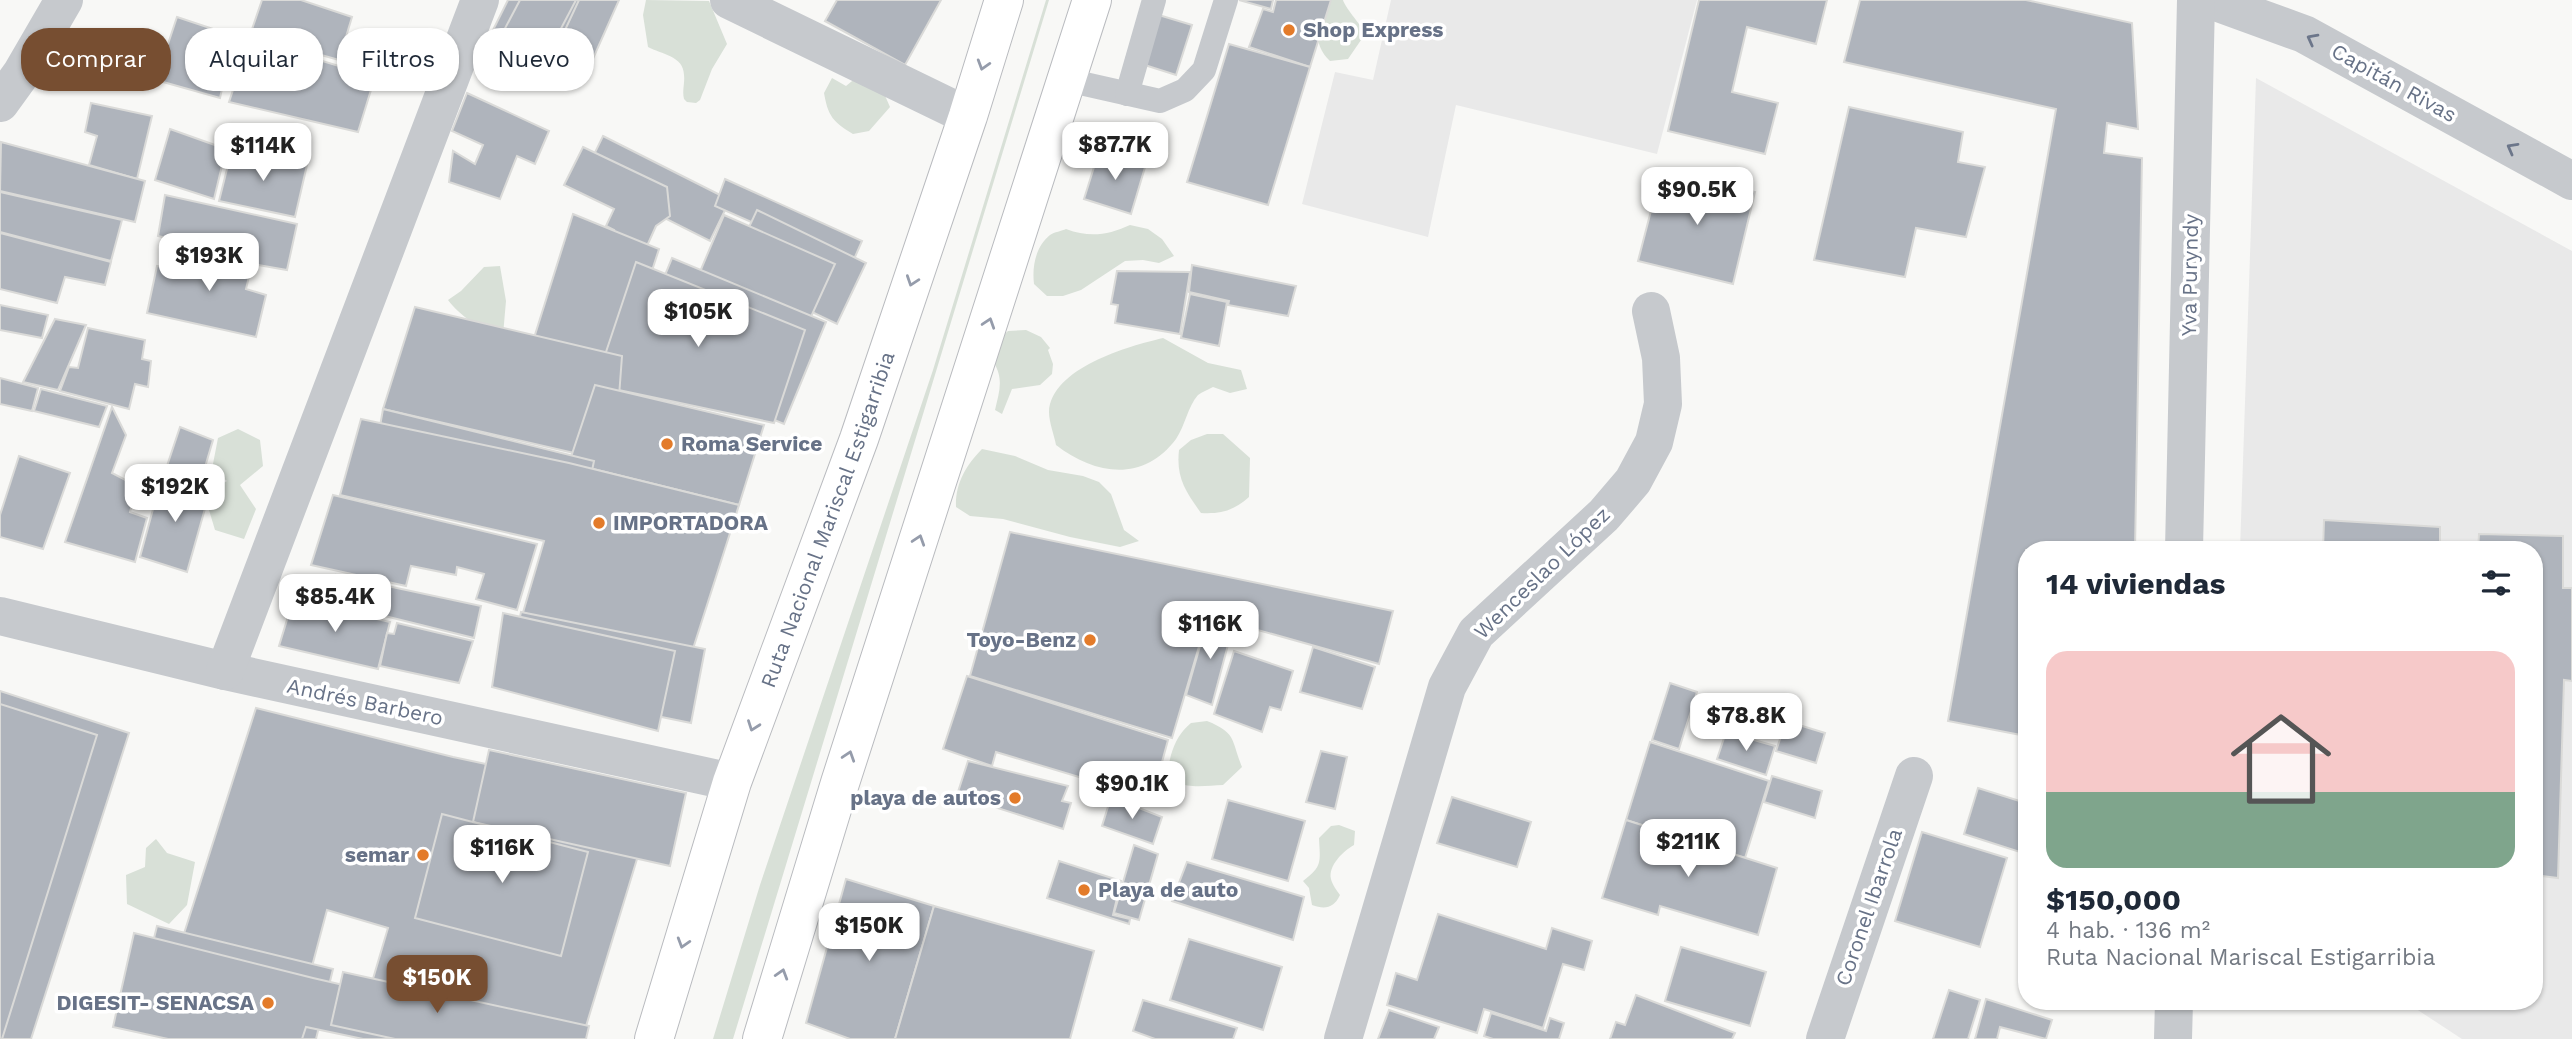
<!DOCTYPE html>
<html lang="es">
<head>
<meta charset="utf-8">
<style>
  body { margin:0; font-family:"Work Sans",sans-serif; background:#f6f6f7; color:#1f2937; height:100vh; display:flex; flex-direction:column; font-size:26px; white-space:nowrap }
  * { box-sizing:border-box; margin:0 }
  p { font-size:23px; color:#747a83 }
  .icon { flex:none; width:38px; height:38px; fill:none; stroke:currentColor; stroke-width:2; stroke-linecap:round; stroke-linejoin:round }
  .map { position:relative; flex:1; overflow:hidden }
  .sheet { position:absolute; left:2018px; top:541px; width:525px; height:469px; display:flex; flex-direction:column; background:#fff; border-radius:28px; box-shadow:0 2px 5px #0004 }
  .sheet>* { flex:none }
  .hud { position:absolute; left:21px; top:28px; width:665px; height:63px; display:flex; gap:14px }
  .price { position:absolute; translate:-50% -60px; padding:0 16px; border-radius:14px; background:#fff; color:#222; font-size:23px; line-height:46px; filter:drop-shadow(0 2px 4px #0008) }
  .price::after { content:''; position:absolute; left:50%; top:42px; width:21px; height:16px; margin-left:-10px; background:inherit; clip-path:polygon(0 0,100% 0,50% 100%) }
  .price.selected { background:#774e31; color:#fff }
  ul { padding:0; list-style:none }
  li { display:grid; align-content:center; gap:14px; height:371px; padding:0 28px }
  li span { display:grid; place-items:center; height:217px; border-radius:21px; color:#555 }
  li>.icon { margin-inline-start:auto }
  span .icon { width:126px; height:126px; fill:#fffc; stroke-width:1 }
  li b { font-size:30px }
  h2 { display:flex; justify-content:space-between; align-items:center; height:84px; padding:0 28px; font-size:30px }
  .pill { padding:0 24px; border-radius:28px; background:#fff; box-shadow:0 2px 5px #0004; font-size:24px; line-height:63px }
  .pill.selected { background:#774e31; color:#fff }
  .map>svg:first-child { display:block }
  .built { fill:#e9e9e9 }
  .green { fill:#d8e0d7 }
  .building { fill:#afb4bc; stroke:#dadad8; stroke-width:2 }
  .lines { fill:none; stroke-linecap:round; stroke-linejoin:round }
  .trunk-casing { stroke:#b9bbbf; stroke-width:40 }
  .service { stroke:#c6c9cd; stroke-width:24 }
  .minor { stroke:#c6c9cd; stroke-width:38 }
  .trunk { stroke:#fff; stroke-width:38 }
  .oneway { stroke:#6c768a }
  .oneway2 { stroke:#959cab }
  .poi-dot { fill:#e37b2a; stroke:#fff; stroke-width:2.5 }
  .labels { text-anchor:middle; stroke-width:7; stroke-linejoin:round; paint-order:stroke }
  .poi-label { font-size:21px; font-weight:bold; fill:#677287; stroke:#fff; text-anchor:start }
  .street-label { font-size:21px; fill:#677287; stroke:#fff }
</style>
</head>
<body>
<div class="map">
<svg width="2572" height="1039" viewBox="0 0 2572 1039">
  <rect width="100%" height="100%" fill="#f8f8f6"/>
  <!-- built -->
  <g class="built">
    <polygon points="1391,0 1697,0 1657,154 1456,105 1428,237 1302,204 1335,72 1373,80"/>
    <polygon points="2256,78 2572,251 2572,1039 2462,1039 2404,1001 2534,1001 2534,550 2240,550"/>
  </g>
  <!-- green -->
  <g class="green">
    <path d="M646 0 709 1 727 44 712 69 700 100 696 103 687 102 684 99C682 90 685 83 684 75 684 56 661 54 648 47L643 15Z"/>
    <polygon points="1046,0 1049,0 733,1039 713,1039 760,885 933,370"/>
    <path d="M1319 0H1343C1345 7 1359 23 1364 31L1361 40 1348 59 1330 61C1312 44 1317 22 1319 0Z"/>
    <path d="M857 77 879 82 890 107 869 131 853 134C833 122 828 116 824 93L832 78 846 86Z"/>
    <path d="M1130 225 1148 229 1162 239 1174 256 1159 263 1143 260 1125 261 1081 290 1063 296H1047L1034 284C1032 268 1035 247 1050 235 1054 232 1062 231 1066 229 1090 238 1108 235 1130 225Z"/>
    <path d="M500 266 506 301 503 335C482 331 461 317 448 300L461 291 484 267Z"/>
    <path d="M1026 330 1041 337 1050 348 1048 350 1053 364 1052 374 1040 385 1012 389 1002 414 995 410C999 393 1004 379 994 363L999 339 1008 331Z"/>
    <path d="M1163 338 1208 363 1241 370 1247 389 1230 393 1213 387C1209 389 1202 392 1198 395 1188 406 1185 426 1176 439 1143 483 1095 475 1056 445 1054 435 1049 422 1049 412 1051 368 1129 346 1163 338Z"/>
    <polygon points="238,429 260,440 263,466 240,485 256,509 244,539 215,530 209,510 214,489 227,481 212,469 218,438"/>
    <path d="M1207 434H1223L1250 458 1249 497C1233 511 1221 514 1201 513 1185 491 1176 477 1179 450L1191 440Z"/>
    <path d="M982 449 1015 456 1048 470 1083 476 1099 482 1111 494 1124 530 1139 541 1120 547 1070 537 1003 519 970 516 956 507C955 484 966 465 982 449Z"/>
    <path d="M1207 721C1237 733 1231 740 1242 767L1223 785C1198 786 1160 793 1171 755 1175 742 1180 732 1191 723Z"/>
    <path d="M1339 825 1355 831 1354 845C1343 851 1328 866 1331 879 1332 884 1337 891 1340 895 1334 908 1325 910 1312 905L1309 888 1303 881C1323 866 1320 862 1319 838L1331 826Z"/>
    <polygon points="156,839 167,853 195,862 187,905 169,924 127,904 126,875 145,867 146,848"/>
  </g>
  <!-- building -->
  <g class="building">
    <polygon points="262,0 301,0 352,17 339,60 250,35"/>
    <polygon points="508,0 597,0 572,69 536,52 520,83 477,62"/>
    <polygon points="520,0 576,0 535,78 491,55"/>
    <polygon points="579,0 619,0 592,61 558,45"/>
    <polygon points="837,0 941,0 905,65 825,21"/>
    <polygon points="1239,0 1273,0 1271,9"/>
    <polygon points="1276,0 1331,0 1310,67 1249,47 1263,9 1273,12"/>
    <polygon points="1699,0 1827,0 1816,44 1747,27 1732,92 1778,103 1765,154 1668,131"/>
    <polygon points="1860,0 2026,0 2132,23 2138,129 2107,123 2104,153 2142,158 2135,550 2026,550 2026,736 1948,721 2056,109 1844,62"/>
    <polygon points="1142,10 1192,25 1176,75 1126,59"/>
    <polygon points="177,17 234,36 220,98 156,80"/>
    <polygon points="250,39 375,77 358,132 229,102"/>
    <polygon points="1229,44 1310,67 1268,205 1187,182"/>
    <polygon points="467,93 549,131 535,164 517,156 500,199 449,182 453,151 475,164 483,145 452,131"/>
    <polygon points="91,103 152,116 137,179 89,165 97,136 85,132"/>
    <polygon points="1849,107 1963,132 1958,162 1985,167 1966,237 1916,228 1905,277 1814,260"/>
    <polygon points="170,129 226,149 214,199 155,180"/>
    <polygon points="603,136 730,200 710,241 583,177"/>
    <polygon points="1,142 145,181 135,222 0,191"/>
    <polygon points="583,147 667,187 670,216 656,226 642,257 608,244 614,230 606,226 614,209 564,185"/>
    <polygon points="232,149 307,165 295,217 219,201"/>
    <polygon points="1099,151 1146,164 1131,214 1084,199"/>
    <polygon points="1661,172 1755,192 1733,284 1638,261"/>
    <polygon points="725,179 862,241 851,266 715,206"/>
    <polygon points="0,192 122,220 111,261 0,232"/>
    <polygon points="165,195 297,224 287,270 253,264 254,259 158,236"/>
    <polygon points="757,210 866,263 837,324 728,272"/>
    <polygon points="573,214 659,249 624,357 534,338"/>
    <polygon points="724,215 835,264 805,330 694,286"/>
    <polygon points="0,233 111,262 105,285 65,277 57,303 0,289"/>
    <polygon points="188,246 253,260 246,289 266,295 256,337 147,313 157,266 182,271"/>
    <polygon points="672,258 826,322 784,424 630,360"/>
    <polygon points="636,262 805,330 774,423 595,385"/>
    <polygon points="1192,265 1296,286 1288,316 1228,305 1229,301 1189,292"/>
    <polygon points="1117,271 1190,272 1180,334 1115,323 1118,305 1111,304"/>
    <polygon points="1190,294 1227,302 1219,346 1181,338"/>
    <polygon points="0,305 48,315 42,338 0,330"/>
    <polygon points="415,307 622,356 618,410 587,456 383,409"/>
    <polygon points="55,319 86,325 58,390 23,382"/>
    <polygon points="88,328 145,340 142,359 151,361 148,387 135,384 129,409 60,391 69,367 78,368"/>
    <polygon points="0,378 38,388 32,411 0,404"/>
    <polygon points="595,385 764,425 739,505 569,463"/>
    <polygon points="41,389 107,406 99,427 34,411"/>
    <polygon points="112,407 126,435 112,473 137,486 130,512 147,518 135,562 65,542"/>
    <polygon points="383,409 594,461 578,539 368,495"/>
    <polygon points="361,419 569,463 739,505 691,655 522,616 544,541 340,495"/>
    <polygon points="180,427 213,440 200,484 165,472"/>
    <polygon points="19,456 70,473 43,549 0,537 0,515"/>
    <polygon points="162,476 210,491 187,572 140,557"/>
    <polygon points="333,495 537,544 517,610 476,599 484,574 457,567 456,575 411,566 406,586 311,565"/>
    <polygon points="2324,520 2440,527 2440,550 2323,550"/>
    <polygon points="1010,532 1393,611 1379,664 1208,616 1172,738 970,676"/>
    <polygon points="2479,534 2563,536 2563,588 2572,588 2572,681 2564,680 2558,878 2534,875 2534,550 2478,550"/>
    <polygon points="336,575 481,606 474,638 328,602"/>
    <polygon points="293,600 390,622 378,669 279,646"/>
    <polygon points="521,612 705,649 691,723 506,685"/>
    <polygon points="503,613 675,651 658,731 492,687"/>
    <polygon points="1208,618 1233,626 1212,705 1186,695"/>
    <polygon points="397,623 473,641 459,683 380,666 387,633 394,634"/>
    <polygon points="1313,647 1375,667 1362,709 1300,692"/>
    <polygon points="1234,651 1293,671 1281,710 1270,707 1262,732 1214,714"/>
    <polygon points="967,676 1168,740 1152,799 996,752 992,766 943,749"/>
    <polygon points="1670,683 1697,692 1679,749 1652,740"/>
    <polygon points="0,691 129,733 31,1039 0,1039"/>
    <polygon points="0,704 97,735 2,1039 0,1039"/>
    <polygon points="256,708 453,757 655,800 583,1036 370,989 388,928 327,910 310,974 181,943"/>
    <polygon points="1786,721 1825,733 1816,763 1776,751"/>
    <polygon points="1726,732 1775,746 1766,775 1717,759"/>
    <polygon points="1650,742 1769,781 1745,858 1626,820"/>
    <polygon points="489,750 686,793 670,866 473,822"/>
    <polygon points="1321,751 1347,757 1335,809 1306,802"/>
    <polygon points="968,761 1068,786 1062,801 1071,803 1063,829 957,795"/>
    <polygon points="1772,776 1822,791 1815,818 1764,802"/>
    <polygon points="1978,788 2026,803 2026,854 1964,834"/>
    <polygon points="1111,797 1162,817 1153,844 1102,826"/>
    <polygon points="1452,797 1531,822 1517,867 1437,843"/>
    <polygon points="1228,800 1305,821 1288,881 1212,859"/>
    <polygon points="442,814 588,852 561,956 415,918"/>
    <polygon points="1626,820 1777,868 1758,935 1660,906 1658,915 1602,898"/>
    <polygon points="1922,832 2007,858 1980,947 1895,921"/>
    <polygon points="1134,845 1158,854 1139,920 1114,913"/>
    <polygon points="1059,861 1121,881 1113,915 1130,919 1129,924 1047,898"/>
    <polygon points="1187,862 1304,897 1293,940 1172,901"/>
    <polygon points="846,879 934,906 895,1039 850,1039 806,1023"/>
    <polygon points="934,906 1094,951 1070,1039 895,1039"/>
    <polygon points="1438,914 1546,949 1552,928 1592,941 1584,970 1563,964 1543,1028 1484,1009 1477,1033 1387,1005 1396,973 1417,980"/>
    <polygon points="157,926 333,969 316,1039 212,1039 134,1020"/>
    <polygon points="134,933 313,978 564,1036 563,1039 363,1039 306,1027 302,1039 168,1039 113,1027"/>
    <polygon points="1189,939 1282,967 1263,1030 1170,1000"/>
    <polygon points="1681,947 1766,972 1750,1026 1665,1001"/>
    <polygon points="343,972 589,1026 586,1039 395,1039 331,1025"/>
    <polygon points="1949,990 1980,1000 1968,1039 1933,1039"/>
    <polygon points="1636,995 1735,1033 1732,1039 1610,1039 1616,1022 1625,1025"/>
    <polygon points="1986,999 2052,1020 2046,1039 2000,1027 1997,1039 1975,1039"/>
    <polygon points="1143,1000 1237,1028 1233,1039 1155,1039 1133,1031"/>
    <polygon points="1389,1010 1439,1027 1434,1039 1378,1039"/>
    <polygon points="1491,1013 1546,1031 1550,1018 1564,1023 1559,1039 1493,1039 1484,1036"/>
  </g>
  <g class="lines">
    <!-- trunk casing -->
    <g class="trunk-casing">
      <g id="trunk">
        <path id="s1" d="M654 1039 732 782 859 439 968 116 1004 0"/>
        <polyline points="762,1039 840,783 1092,0"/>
      </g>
    </g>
    <!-- service -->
    <g class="service">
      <polyline points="1067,80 1160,101 1185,90 1204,70 1226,0"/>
      <polyline points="1127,94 1154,0"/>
    </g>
    <!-- minor -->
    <g class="minor">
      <polyline points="729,0 968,116"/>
      <polyline points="2210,0 2304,34 2572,181"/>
      <polyline points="0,103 21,74 64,0"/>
      <polyline points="2184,550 2196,0"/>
      <polyline points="0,616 225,671 732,782"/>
      <polyline points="225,671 480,0"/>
      <polyline points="1343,1039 1447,687 1476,633 1604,515 1633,481 1654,442 1663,404 1661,358 1651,311"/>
      <polyline points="1825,1039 1914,776"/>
      <polyline points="2173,1039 2174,1001"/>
    </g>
    <!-- trunk -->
    <use href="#trunk" class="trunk"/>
  </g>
  <!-- one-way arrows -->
  <defs><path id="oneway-chevron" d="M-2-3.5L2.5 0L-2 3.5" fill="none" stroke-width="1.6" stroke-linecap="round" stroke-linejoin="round" transform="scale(1.75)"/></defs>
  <g class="oneway">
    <use href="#oneway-chevron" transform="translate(2312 39) rotate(-152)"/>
    <use href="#oneway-chevron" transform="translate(2512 148) rotate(-151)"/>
  </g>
  <g class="oneway2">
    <use href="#oneway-chevron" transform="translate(983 65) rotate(107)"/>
    <use href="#oneway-chevron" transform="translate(912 281) rotate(109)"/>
    <use href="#oneway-chevron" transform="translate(989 323) rotate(-72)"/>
    <use href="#oneway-chevron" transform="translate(919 540) rotate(-72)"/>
    <use href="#oneway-chevron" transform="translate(753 726) rotate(110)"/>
    <use href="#oneway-chevron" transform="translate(849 756) rotate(-72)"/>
    <use href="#oneway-chevron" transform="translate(683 943) rotate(107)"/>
    <use href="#oneway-chevron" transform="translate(782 974) rotate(-73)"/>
  </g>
  <!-- markers -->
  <g class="poi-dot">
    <circle cx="1289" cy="30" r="7"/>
    <circle cx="667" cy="444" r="7"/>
    <circle cx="599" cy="523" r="7"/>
    <circle cx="1090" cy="640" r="7"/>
    <circle cx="1015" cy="798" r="7"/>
    <circle cx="423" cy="855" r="7"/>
    <circle cx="1084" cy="890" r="7"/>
    <circle cx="268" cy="1003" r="7"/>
  </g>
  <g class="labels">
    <!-- poi labels -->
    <g class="poi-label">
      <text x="1303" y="37">Shop Express</text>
      <text x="681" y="451">Roma Service</text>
      <text x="613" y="530">IMPORTADORA</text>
      <text x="1076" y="647" text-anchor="end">Toyo-Benz</text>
      <text x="1001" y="805" text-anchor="end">playa de autos</text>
      <text x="409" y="862" text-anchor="end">semar</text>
      <text x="1098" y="897">Playa de auto</text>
      <text x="254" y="1010" text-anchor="end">DIGESIT- SENACSA</text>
    </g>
    <!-- street labels -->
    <g class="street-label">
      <text transform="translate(2394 83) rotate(29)" y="7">Capitán Rivas</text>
      <text transform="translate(2190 275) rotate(-89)" y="7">Yva Puryndy</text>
      <text dy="7" stroke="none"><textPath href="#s1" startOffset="548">Ruta Nacional Mariscal Estigarribia</textPath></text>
      <text transform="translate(1542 573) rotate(-44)" y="7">Wenceslao López</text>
      <text transform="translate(365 702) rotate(12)" y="7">Andrés Barbero</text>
      <text transform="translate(1869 907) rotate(-71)" y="7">Coronel Ibarrola</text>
    </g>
  </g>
</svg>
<b class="price" style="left:1115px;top:182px">$87.7K</b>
<b class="price" style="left:263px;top:183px">$114K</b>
<b class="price" style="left:1697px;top:227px">$90.5K</b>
<b class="price" style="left:209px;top:293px">$193K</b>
<b class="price" style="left:698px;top:349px">$105K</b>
<b class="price" style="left:175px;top:524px">$192K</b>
<b class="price" style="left:335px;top:634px">$85.4K</b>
<b class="price" style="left:1210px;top:661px">$116K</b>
<b class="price" style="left:1746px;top:753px">$78.8K</b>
<b class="price" style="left:1132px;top:821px">$90.1K</b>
<b class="price" style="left:1688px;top:879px">$211K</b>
<b class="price" style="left:502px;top:885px">$116K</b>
<b class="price" style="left:869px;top:963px">$150K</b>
<b class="price selected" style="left:437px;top:1015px">$150K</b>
<div class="hud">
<a class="pill selected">Comprar</a>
<a class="pill">Alquilar</a>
<a class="pill">Filtros</a>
<a class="pill">Nuevo</a>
</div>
<section class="sheet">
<h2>14 viviendas<svg class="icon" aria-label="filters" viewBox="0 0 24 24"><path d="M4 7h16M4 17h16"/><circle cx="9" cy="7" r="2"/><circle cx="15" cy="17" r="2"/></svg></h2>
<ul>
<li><span style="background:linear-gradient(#f6c9c9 65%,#7fa58c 0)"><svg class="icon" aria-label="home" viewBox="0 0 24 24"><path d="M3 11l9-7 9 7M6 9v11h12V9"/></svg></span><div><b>$150,000</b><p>4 hab. · 136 m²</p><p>Ruta Nacional Mariscal Estigarribia</p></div></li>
</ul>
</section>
</div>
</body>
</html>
